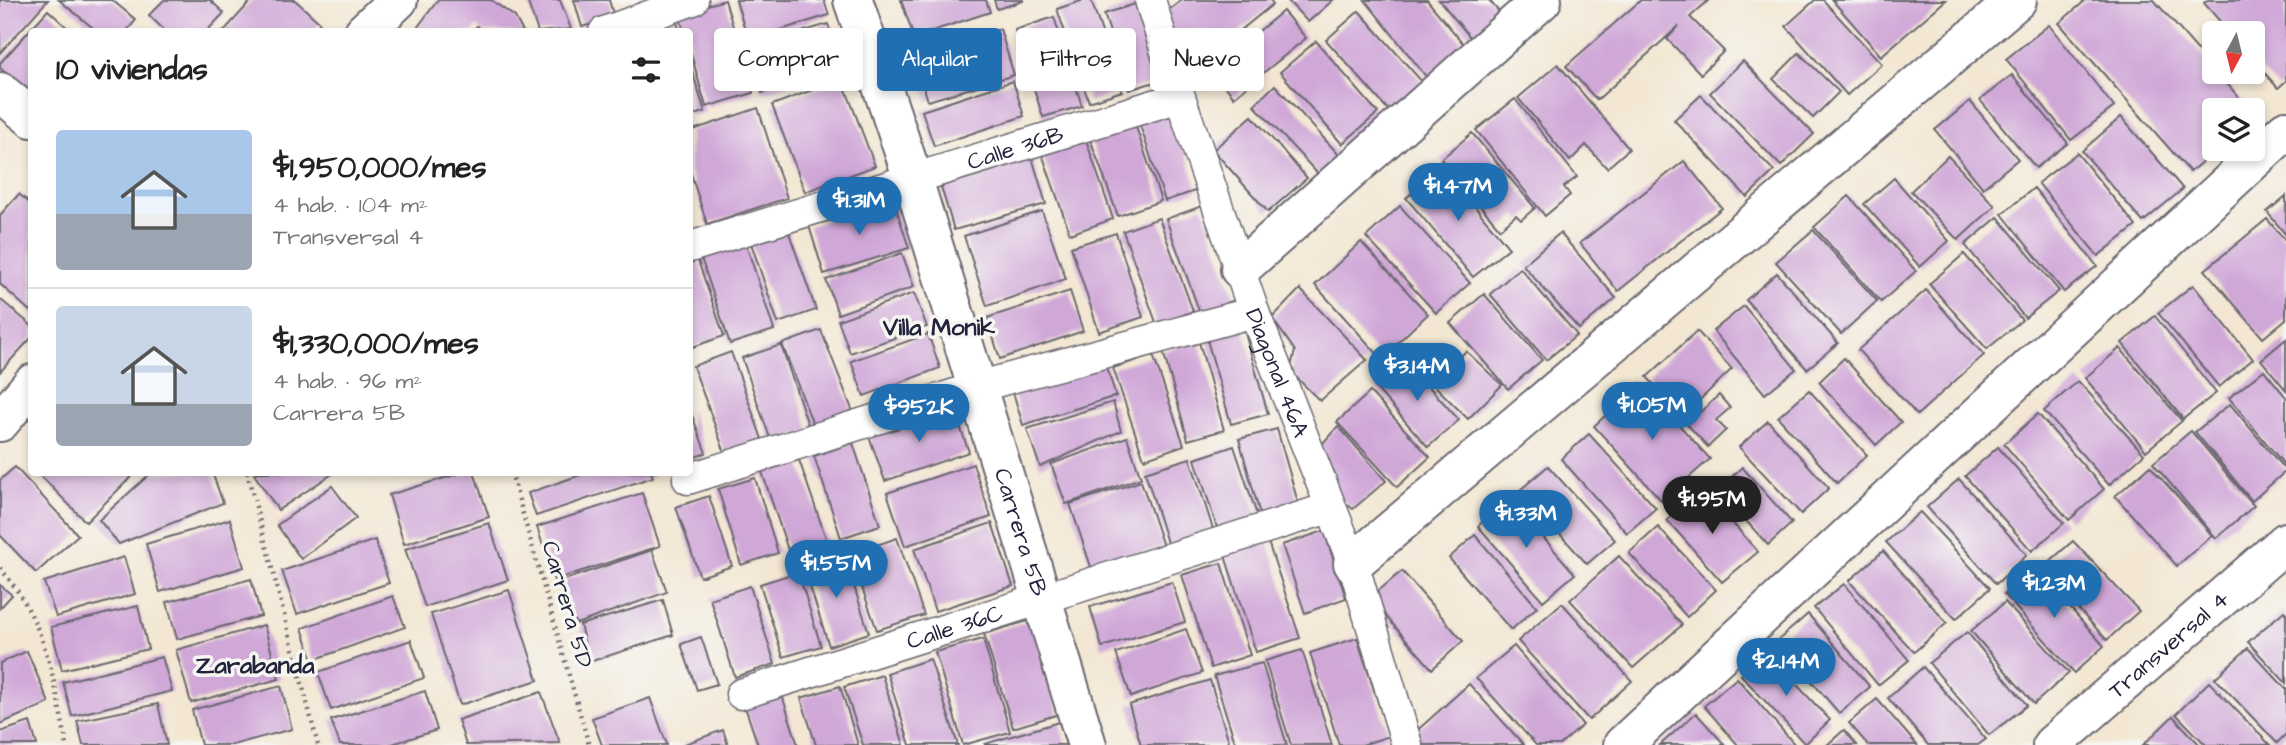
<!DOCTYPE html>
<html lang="es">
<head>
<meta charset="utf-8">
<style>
  body { margin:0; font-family:"Architects Daughter",sans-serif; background:#f2f2f2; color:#222; height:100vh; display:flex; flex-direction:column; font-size:26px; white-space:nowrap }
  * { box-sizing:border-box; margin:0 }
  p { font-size:23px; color:#767676 }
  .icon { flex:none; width:38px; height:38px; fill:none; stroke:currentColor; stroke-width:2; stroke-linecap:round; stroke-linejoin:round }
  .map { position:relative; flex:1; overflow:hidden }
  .panel { position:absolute; left:28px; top:28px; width:665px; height:448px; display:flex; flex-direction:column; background:#fff; border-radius:7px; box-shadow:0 4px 10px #0003 }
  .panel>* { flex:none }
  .hud { position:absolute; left:714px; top:28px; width:665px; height:63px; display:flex; gap:14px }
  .needle { width:46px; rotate:187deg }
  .controls { position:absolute; left:2202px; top:21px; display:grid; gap:14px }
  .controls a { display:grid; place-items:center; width:63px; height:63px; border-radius:7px; background:#fff; box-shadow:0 4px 10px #0003; font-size:35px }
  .price { position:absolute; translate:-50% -60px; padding:0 16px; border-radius:24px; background:#1f6fb2; color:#fff; font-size:23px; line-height:46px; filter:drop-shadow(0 2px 4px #0008) }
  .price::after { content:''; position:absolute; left:50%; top:42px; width:21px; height:16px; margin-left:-10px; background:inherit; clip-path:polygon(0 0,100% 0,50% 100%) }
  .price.active { background:#222; color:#fff }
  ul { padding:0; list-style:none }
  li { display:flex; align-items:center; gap:21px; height:175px; padding:0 28px }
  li+li { border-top:2px solid #e0e0e0 }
  li span { display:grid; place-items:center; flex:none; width:196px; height:140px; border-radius:7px; color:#555 }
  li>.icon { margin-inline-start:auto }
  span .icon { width:84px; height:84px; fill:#fffc; stroke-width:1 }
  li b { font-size:30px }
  h2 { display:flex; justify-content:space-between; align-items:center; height:84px; padding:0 28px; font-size:30px }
  .pill { padding:0 24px; border-radius:7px; background:#fff; box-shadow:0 4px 10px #0003; font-size:24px; line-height:63px }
  .pill.active { background:#1f6fb2; color:#fff }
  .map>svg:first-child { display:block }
  .building { fill:#d0a8d8 }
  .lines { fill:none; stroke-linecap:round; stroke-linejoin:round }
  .service-casing { stroke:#6b6770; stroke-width:33 }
  .minor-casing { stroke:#6b6770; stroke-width:42 }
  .path { stroke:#6b6770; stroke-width:4.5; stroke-dasharray:2 5; stroke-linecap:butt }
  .service { stroke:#fff; stroke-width:30 }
  .minor { stroke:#fff; stroke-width:38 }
  .labels { text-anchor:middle; stroke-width:7; stroke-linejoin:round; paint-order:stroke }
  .street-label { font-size:23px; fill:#22223b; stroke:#f6f6f2 }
  .neighbourhood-label { font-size:24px; font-weight:bold; fill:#22223b; stroke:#f6f6f2 }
</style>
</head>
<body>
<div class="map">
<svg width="2286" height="745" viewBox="0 0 2286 745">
  <rect width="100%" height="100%" fill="#f6f6f2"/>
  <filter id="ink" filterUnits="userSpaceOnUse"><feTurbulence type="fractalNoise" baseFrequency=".0143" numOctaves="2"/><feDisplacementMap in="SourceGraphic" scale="14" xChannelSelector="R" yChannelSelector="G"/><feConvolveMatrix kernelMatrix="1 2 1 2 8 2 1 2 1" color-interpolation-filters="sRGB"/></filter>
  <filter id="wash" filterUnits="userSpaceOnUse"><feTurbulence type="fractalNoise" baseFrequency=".00686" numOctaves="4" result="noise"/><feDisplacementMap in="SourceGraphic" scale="28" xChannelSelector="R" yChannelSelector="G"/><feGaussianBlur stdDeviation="1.57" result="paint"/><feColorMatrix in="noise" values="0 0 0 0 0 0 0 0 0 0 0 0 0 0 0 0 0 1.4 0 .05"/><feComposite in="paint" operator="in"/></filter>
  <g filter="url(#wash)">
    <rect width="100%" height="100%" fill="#f3e7d3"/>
    <g id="blocks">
      <!-- building -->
      <g class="building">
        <polygon points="0,0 48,0 0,53"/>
        <polygon points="59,0 112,0 136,20 126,32 98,32"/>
        <polygon points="164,0 210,0 224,13 206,32 166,32 149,15"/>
        <polygon points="252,0 295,0 320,23 312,32 223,32"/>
        <polygon points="438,0 491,0 515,17 523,32 482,32 477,26 472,32 414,32"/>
        <polygon points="527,0 560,0 571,29 538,32"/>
        <polygon points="574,0 609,0 614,17 582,27"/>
        <polygon points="725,0 753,93 706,107 690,50 690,32 684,32 679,13"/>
        <polygon points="736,0 824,0 829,15 748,40"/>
        <polygon points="901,0 986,0 990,12 914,37"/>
        <polygon points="994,0 1023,0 1023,1 997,9"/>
        <polygon points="1084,0 1091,0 1122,91 1089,102 1057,9"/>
        <polygon points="1182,0 1270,0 1273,4 1199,64 1161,16"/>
        <polygon points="1287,0 1333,0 1308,22"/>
        <polygon points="1365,0 1427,0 1472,54 1433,85"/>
        <polygon points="1439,0 1489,0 1504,18 1475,43"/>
        <polygon points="1641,0 1709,0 1690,17 1724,51 1701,74 1667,39 1679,26 1597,100 1566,66"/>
        <polygon points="1815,0 1823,0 1882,64 1847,95 1786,26"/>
        <polygon points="1832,0 1946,0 1881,56"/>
        <polygon points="2086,0 2154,0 2250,110 2214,110 2214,149 2217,149 2190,172 2059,23"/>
        <polygon points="2208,0 2282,0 2286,5 2286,81 2278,88 2252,59 2252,33 2230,33 2204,3"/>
        <polygon points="1138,3 1164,79 1129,90 1104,14"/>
        <polygon points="48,10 72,32 32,32 32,96 0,68 0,63"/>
        <polygon points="1283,11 1306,38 1234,97 1212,70"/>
        <polygon points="1359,11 1424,84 1391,113 1326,40"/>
        <polygon points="1054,17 1082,106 1043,117 1015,30"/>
        <polygon points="676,18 680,32 630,32"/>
        <polygon points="828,24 842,69 762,93 747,48"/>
        <polygon points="2049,25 2114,107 2071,140 2006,59"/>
        <polygon points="1000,29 1014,75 928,101 914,55"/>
        <polygon points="1316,41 1378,113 1342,144 1280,72"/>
        <polygon points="1799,53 1839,92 1813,118 1773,79"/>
        <polygon points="1743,61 1814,134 1781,166 1710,93"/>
        <polygon points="690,64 705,112 690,116"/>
        <polygon points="1558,64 1629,149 1607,168 1586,145 1570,161 1518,98"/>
        <polygon points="2012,75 2068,143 2036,168 1980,100"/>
        <polygon points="842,79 875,166 805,192 772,105"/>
        <polygon points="1013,81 1024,116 934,146 922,111"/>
        <polygon points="1275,85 1340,156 1319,175 1254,105"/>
        <polygon points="1701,95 1774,171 1747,197 1674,120"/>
        <polygon points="1515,99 1577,177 1564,187 1570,195 1545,216 1476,130"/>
        <polygon points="1970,101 2018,159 1983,188 1935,130"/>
        <polygon points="1170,105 1198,190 1165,201 1137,116"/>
        <polygon points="758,108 787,198 707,224 690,171 690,131"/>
        <polygon points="1252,116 1307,178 1268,212 1213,150"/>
        <polygon points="2121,117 2183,189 2143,222 2082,151"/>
        <polygon points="1133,118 1161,201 1118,216 1088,133"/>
        <polygon points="1472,133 1535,208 1521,220 1516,215 1500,229 1441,159"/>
        <polygon points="1085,137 1113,219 1070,234 1041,151"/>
        <polygon points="2077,153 2136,226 2098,256 2038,183"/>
        <polygon points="1031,154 1046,204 954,230 939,180"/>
        <polygon points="1948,156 1995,206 1958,240 1911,191"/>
        <polygon points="1684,161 1722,208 1618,291 1580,243"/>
        <polygon points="1443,168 1509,248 1473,277 1406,198"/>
        <polygon points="1894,178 1949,241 1920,267 1864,204"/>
        <polygon points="2034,188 2097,266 2064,292 2002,214"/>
        <polygon points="19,194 32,205 32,313 0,284 0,215"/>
        <polygon points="1849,196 1916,271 1881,302 1814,227"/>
        <polygon points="2286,196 2286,235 2267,212"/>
        <polygon points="893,199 909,248 824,274 809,226"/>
        <polygon points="1202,206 1235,300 1200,313 1166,219"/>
        <polygon points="1400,206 1470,283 1436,313 1366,237"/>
        <polygon points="1042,211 1066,279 987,306 964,236"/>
        <polygon points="1998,217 2059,291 2025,318 1965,245"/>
        <polygon points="1159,218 1193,311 1157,325 1123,231"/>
        <polygon points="2267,219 2286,241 2286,319 2263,338 2205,270"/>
        <polygon points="788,230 816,310 778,323 751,243"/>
        <polygon points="1813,230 1877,301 1841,334 1776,262"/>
        <polygon points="1116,233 1143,317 1099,332 1071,247"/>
        <polygon points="1560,233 1616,298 1579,329 1523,265"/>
        <polygon points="1361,242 1428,314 1381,358 1315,285"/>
        <polygon points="746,244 774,330 730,344 701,258"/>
        <polygon points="902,253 914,287 838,314 826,280"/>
        <polygon points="1964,254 2022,320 1987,349 1929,284"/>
        <polygon points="697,258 724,336 690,348 690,260"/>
        <polygon points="1520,268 1577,335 1546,360 1490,294"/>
        <polygon points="1777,273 1838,343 1807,369 1746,300"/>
        <polygon points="2193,285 2253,359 2219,387 2158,313"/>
        <polygon points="1300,289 1367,360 1320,401 1290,371 1295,351 1272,318"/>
        <polygon points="1926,290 1984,355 1917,415 1858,350"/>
        <polygon points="1070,291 1083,331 1000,359 987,318"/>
        <polygon points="914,293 927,327 850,353 838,320"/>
        <polygon points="1484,294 1542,360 1508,389 1450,323"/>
        <polygon points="0,299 32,326 32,337 0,372"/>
        <polygon points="1744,306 1796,369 1765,394 1713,331"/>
        <polygon points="2155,316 2216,393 2183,419 2122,343"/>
        <polygon points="1243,326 1268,414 1231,424 1206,336"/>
        <polygon points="821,330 853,412 814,427 782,344"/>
        <polygon points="1697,331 1732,369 1683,416 1647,377"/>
        <polygon points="928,334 940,368 864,396 851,361"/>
        <polygon points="2286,339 2286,390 2261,360"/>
        <polygon points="1199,342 1224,430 1188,440 1163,351"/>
        <polygon points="781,345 810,431 772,444 742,358"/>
        <polygon points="2120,348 2182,421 2146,451 2085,378"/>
        <polygon points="1466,351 1502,385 1468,419 1433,384"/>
        <polygon points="731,352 762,439 725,453 693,366"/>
        <polygon points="1153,355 1184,445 1144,459 1113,368"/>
        <polygon points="1844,358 1901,422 1876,445 1819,382"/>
        <polygon points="1405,360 1459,420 1428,447 1374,386"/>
        <polygon points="1105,362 1116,396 1023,425 1012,389"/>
        <polygon points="2264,370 2286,397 2286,467 2229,398"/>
        <polygon points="2078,381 2144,454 2109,485 2044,411"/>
        <polygon points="1641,383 1710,459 1662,501 1594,426"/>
        <polygon points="1809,390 1867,455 1837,483 1778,417"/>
        <polygon points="1370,392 1430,457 1397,487 1337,422"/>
        <polygon points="1719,395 1730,408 1716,420 1726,430 1708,447 1687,424"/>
        <polygon points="1113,402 1121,431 1040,467 1027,429"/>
        <polygon points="2230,404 2286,471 2252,501 2195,432"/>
        <polygon points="953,407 969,452 885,481 869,436"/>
        <polygon points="690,410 706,453 690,459"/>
        <polygon points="2038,414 2104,489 2069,520 2004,444"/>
        <polygon points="1768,421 1829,488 1801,514 1739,447"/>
        <polygon points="1338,426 1386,481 1353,509 1325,486 1315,452"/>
        <polygon points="1277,429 1299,506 1261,518 1239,439"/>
        <polygon points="2191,431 2254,506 2216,538 2153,463"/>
        <polygon points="1589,434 1656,508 1627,533 1561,459"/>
        <polygon points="1127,437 1141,478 1066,504 1051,464"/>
        <polygon points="853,443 880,525 841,538 814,456"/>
        <polygon points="1234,446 1259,521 1219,534 1195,459"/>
        <polygon points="1998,447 2064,523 2032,551 1965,476"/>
        <polygon points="1190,458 1214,532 1168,546 1145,472"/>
        <polygon points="799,460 827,541 789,553 762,472"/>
        <polygon points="973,464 991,517 905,546 887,493"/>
        <polygon points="1548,466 1615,540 1587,564 1520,490"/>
        <polygon points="2150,466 2212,535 2177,566 2115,496"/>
        <polygon points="15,467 78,535 36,573 0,535 0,480"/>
        <polygon points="1742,467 1792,523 1768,545 1718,490"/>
        <polygon points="37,472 136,472 86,522"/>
        <polygon points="152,472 212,472 223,503 119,544 99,520"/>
        <polygon points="257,472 335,472 278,510 254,474"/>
        <polygon points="464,472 474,472 489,517 404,544 389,495"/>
        <polygon points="589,472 651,472 653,477 536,516 528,493"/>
        <polygon points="755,478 778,553 741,565 718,489"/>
        <polygon points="1959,479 2027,555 1996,584 1927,507"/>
        <polygon points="1141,481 1163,546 1092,570 1070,504"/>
        <polygon points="332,486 356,518 301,559 277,525"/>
        <polygon points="1703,489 1758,552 1722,582 1667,520"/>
        <polygon points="642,493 660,546 554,580 537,527"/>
        <polygon points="709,496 732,566 700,577 676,507"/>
        <polygon points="1509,498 1575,574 1543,601 1478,526"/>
        <polygon points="1920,512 1990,588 1956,619 1886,542"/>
        <polygon points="230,519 244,567 160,592 146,544"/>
        <polygon points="489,523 508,580 425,607 405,549"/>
        <polygon points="992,523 1013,586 935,611 914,549"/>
        <polygon points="1658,527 1716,590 1687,617 1629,553"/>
        <polygon points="1324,531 1346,598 1305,613 1282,545"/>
        <polygon points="1475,535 1537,607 1511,630 1449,558"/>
        <polygon points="897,538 924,615 877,630 850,554"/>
        <polygon points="375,540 389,583 297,614 282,571"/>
        <polygon points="2073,541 2139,611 2107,640 2041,569"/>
        <polygon points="1268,542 1300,638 1256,652 1225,556"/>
        <polygon points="652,550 667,592 576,624 561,581"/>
        <polygon points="1883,551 1947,623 1914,652 1849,581"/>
        <polygon points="844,555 869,633 829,646 804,568"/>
        <polygon points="1619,556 1682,625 1633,668 1570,600"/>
        <polygon points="124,557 135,594 56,617 44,582"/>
        <polygon points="1221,563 1250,655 1211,668 1182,575"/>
        <polygon points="2034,567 2104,646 2074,673 2004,594"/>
        <polygon points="1402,571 1463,641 1432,669 1370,598"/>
        <polygon points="798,572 821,646 783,657 760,584"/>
        <polygon points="251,579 261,616 177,639 167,602"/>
        <polygon points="1172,582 1185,622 1102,647 1090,607"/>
        <polygon points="1844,584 1909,660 1878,685 1814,608"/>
        <polygon points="0,585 12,595 0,608"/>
        <polygon points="750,586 775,664 735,677 710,599"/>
        <polygon points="509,590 538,680 460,705 431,614"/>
        <polygon points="393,596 405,627 313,660 302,628"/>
        <polygon points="663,600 673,635 589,662 580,625"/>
        <polygon points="2005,602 2069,673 2034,704 1971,631"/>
        <polygon points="1562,603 1632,681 1589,720 1518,641"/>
        <polygon points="138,606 148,649 62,670 51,627"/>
        <polygon points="2284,611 2286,613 2286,683 2248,642"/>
        <polygon points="1808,614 1870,687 1839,713 1777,641"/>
        <polygon points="1031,620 1059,714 1013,728 984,634"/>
        <polygon points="264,625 279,679 191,703 176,650"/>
        <polygon points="1186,629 1202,673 1131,697 1116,653"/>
        <polygon points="1967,632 2027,705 1989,735 1929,663"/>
        <polygon points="701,637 717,684 697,690 681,644"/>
        <polygon points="1357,638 1389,736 1362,745 1339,745 1310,653"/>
        <polygon points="983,639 1010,732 963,745 935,652"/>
        <polygon points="411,640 424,678 331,710 318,672"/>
        <polygon points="1514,646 1583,725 1560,745 1536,745 1476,678"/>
        <polygon points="2248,648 2286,689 2286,734 2277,743 2215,678"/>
        <polygon points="1302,650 1332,745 1291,745 1265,661"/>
        <polygon points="27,651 49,703 0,724 0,663"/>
        <polygon points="1767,653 1830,720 1805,744 1741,675"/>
        <polygon points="162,657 172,691 72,716 63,682"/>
        <polygon points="930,659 958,745 910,745 887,673"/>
        <polygon points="1262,663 1287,745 1236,745 1214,676"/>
        <polygon points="1923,667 1986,739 1978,745 1928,745 1888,698"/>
        <polygon points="882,675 904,745 863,745 844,687"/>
        <polygon points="1737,678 1795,745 1738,745 1704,706"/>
        <polygon points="1210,680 1230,745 1141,745 1129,705"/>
        <polygon points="2209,682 2270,745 2206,745 2176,714"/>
        <polygon points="1469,684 1524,745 1421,745 1412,735"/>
        <polygon points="281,686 292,729 232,745 201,745 192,710"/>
        <polygon points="840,686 858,745 816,745 801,698"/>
        <polygon points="425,691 437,730 389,745 340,745 331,720"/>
        <polygon points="541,692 560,743 466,745 458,720"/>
        <polygon points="781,692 798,745 758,745 744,704"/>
        <polygon points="650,698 667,745 602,745 592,718"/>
        <polygon points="1877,699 1917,745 1868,745 1849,723"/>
        <polygon points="158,704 167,745 83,745 77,721"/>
        <polygon points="1696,713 1725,745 1660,745"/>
        <polygon points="2173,716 2200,745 2143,745"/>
        <polygon points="30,722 37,745 0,745 0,732"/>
        <polygon points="1059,722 1066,745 985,745 985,744"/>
        <polygon points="723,730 728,745 682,745"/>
        <polygon points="1844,730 1857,745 1827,745"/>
      </g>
    </g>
  </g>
  <g filter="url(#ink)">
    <use href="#blocks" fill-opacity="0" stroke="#6b6770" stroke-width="2"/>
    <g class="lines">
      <!-- service casing -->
      <g class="service-casing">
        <g id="service">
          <path id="s1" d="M1150 0 1180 97 1254 312 1353 563 1407 745"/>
          <polyline points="604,32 693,0"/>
          <path id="s2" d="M690 247 1180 97"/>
          <polyline points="688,479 977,387 1254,312"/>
          <path id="s3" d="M741 694 1329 508"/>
        </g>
      </g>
      <!-- minor casing -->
      <g class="minor-casing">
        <g id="minor">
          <path id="s4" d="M853 0 912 176 1087 745"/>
          <polyline points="364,32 398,0"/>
          <polyline points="0,92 32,118"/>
          <polyline points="1240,269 1542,0"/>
          <polyline points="0,422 32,384"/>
          <polyline points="1353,563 2017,0"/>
          <polyline points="1623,745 2286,130"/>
          <path id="s5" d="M2052 745 2286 542"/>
        </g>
      </g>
      <!-- path -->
      <g class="path">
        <polyline points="247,472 318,745"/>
        <polyline points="511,472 589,745"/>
        <path d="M0 568C47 623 53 677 67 745"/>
      </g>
      <!-- service -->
      <use href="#service" class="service"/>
      <!-- minor -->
      <use href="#minor" class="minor"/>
    </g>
  </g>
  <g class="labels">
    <!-- street labels -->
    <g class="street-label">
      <text dy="8" stroke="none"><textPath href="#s2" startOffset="340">Calle 36B</textPath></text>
      <text dy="8" stroke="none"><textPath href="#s1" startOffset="394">Diagonal 46A</textPath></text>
      <text dy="8" stroke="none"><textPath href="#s4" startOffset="558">Carrera 5B</textPath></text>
      <text transform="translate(568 604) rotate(74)" y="8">Carrera 5D</text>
      <text dy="8" stroke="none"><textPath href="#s3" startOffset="224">Calle 36C</textPath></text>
      <text dy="8" stroke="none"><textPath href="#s5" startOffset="154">Transversal 4</textPath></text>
    </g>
    <!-- neighbourhood labels -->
    <g class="neighbourhood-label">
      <text x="939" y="335">Villa Monik</text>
      <text x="255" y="673">Zarabanda</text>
    </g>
  </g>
</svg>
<div class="controls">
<a><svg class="needle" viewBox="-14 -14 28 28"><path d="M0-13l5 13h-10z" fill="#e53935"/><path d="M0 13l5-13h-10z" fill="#767676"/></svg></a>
<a><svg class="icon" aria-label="layers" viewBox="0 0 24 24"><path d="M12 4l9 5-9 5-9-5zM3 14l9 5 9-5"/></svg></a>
</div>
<b class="price" style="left:1458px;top:223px">$1.47M</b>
<b class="price" style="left:859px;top:237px">$1.31M</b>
<b class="price" style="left:1417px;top:403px">$3.14M</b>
<b class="price" style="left:1652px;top:442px">$1.05M</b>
<b class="price" style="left:919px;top:444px">$952K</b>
<b class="price active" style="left:1712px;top:536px">$1.95M</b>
<b class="price" style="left:1526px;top:550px">$1.33M</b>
<b class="price" style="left:836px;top:600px">$1.55M</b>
<b class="price" style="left:2054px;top:620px">$1.23M</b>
<b class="price" style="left:1786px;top:698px">$2.14M</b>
<div class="hud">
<a class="pill">Comprar</a>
<a class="pill active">Alquilar</a>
<a class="pill">Filtros</a>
<a class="pill">Nuevo</a>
</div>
<section class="panel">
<h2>10 viviendas<svg class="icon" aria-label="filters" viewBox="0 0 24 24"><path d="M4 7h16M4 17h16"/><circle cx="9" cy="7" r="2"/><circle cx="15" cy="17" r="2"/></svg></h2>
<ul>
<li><span style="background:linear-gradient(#a9c7e8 60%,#9aa5b1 0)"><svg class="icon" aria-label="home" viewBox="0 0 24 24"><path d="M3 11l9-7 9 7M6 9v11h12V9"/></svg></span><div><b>$1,950,000/mes</b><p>4 hab. · 104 m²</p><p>Transversal 4</p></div></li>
<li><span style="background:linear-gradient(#c9d6e8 70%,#9aa5b1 0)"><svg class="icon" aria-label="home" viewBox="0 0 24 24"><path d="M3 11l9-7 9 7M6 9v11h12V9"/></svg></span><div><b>$1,330,000/mes</b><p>4 hab. · 96 m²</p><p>Carrera 5B</p></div></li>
</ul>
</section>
</div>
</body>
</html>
